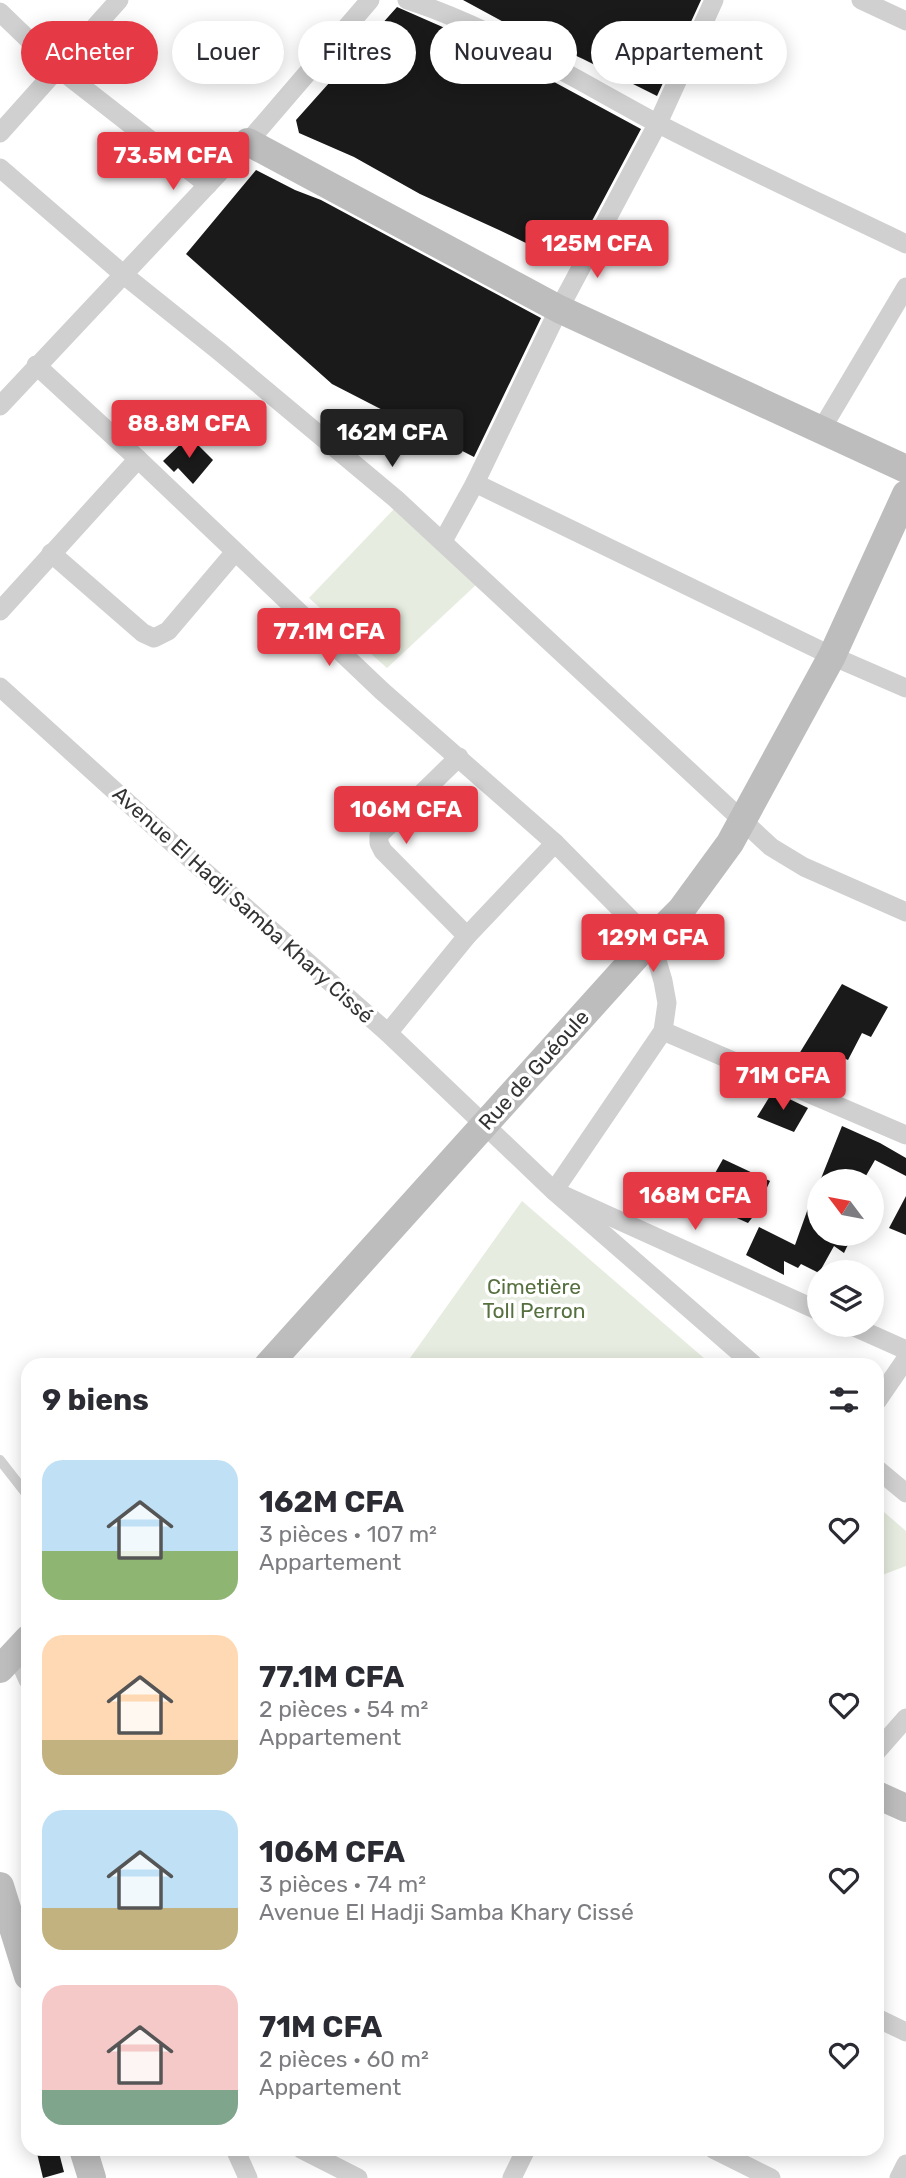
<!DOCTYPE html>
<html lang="fr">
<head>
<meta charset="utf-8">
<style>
  body { margin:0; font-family:Rubik,sans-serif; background:#f7f7f7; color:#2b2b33; height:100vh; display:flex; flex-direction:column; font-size:26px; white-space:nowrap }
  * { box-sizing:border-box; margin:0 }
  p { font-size:23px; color:#7c7c81 }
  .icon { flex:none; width:38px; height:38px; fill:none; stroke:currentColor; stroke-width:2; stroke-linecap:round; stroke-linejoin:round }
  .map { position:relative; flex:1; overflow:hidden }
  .drawer { position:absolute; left:21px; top:1358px; width:863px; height:798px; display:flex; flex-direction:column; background:#fff; border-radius:21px; box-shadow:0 4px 18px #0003 }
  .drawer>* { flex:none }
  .guide { position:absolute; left:21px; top:21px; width:864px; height:63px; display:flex; gap:14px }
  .needle { width:46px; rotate:302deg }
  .fabs { position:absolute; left:807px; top:1169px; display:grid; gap:14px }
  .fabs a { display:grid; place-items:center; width:77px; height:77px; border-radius:50%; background:#fff; box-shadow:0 4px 18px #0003; font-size:35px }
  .price { position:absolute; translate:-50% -60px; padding:0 16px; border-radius:7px; background:#e63946; color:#fff; font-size:23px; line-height:46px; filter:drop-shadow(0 2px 4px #0008) }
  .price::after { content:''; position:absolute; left:50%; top:42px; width:21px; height:16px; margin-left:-10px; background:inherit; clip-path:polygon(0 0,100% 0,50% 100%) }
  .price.selected { background:#222; color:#fff }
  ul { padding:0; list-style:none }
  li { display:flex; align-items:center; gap:21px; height:175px; padding:0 21px }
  li span { display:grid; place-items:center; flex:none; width:196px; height:140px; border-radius:21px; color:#555 }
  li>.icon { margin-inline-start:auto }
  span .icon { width:84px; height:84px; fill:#fffc; stroke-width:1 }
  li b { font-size:30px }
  h2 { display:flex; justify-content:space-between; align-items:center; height:84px; padding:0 21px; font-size:30px }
  .tag { padding:0 24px; border-radius:32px; background:#fff; box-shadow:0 4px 18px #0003; font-size:24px; line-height:63px }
  .tag.selected { background:#e63946; color:#fff }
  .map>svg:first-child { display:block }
  .green { fill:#e6ecdf }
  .building { fill:#1a1a1a }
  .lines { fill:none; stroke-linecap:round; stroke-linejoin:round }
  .lane { stroke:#d0d0d0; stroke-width:10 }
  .street { stroke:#d0d0d0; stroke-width:19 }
  .secondary { stroke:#bdbdbd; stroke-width:28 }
  .labels { text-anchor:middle; stroke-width:7; stroke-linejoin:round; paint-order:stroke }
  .street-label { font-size:21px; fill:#333; stroke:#fff }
  .park-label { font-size:21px; fill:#56703f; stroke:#fff }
</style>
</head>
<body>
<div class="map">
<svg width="906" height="2178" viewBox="0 0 906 2178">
  <rect width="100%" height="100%" fill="#fff"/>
  <!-- green -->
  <g class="green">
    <polygon points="394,509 478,583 387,668 309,598"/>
    <polygon points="522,1201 712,1365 405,1365"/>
    <polygon points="877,1506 906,1531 906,1566 877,1577"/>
  </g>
  <!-- building -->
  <g class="building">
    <polygon points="463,0 701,0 657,96 583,59 511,26"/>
    <polygon points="397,7 495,50 641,129 569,264 499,230 420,194 354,157 299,133 296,120"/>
    <polygon points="256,170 295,190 321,200 541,318 474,457 332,384 186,254"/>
    <polygon points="189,436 213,460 193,484 178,468 174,472 163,461"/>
    <polygon points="842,984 888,1007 871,1037 862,1033 848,1060 839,1056 832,1070 799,1054"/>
    <polygon points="773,1091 808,1108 794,1132 757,1117"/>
    <polygon points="842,1126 880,1143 906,1158 906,1176 875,1160 863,1181 820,1181"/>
    <polygon points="723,1159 770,1181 755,1214 748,1223 730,1215 737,1204 705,1191"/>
    <polygon points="817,1183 819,1234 853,1234 844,1253 834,1246 819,1273 801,1264 798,1268 784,1261 784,1275 746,1255 759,1227 795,1245"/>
    <polygon points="906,1196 906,1235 889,1228"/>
    <polygon points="36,2149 58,2149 64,2172 43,2178"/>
  </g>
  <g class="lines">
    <!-- lane -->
    <polyline class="lane" points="0,1460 28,1496"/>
    <!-- street -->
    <g class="street">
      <path d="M407 0C489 26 575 79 651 120 735 164 821 203 906 244"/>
      <polyline points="861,0 906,21"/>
      <polyline points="0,12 58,68 208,185"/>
      <polyline points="0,133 119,0"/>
      <polyline points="0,168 124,275 219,351 396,499 771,847 804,867 906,912"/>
      <polyline points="36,365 138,459 382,691 555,843 651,940 663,981 667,1003 663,1031 554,1191 819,1311"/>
      <polyline points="0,406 248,142 370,0"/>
      <polyline points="821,430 906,287"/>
      <polyline points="475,483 832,656 906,688"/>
      <polyline points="443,541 475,483 559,309 658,123 714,0"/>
      <polyline points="51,553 143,633 154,638 168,631 235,552"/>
      <polyline points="0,611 138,459"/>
      <polyline points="0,687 170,841 388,1033 554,1191 754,1365"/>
      <polyline points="459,757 379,835 379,843 383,851 467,936"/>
      <polyline points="663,1031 906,1135"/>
      <polyline points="388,1033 467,936 555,843"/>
      <polyline points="850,1325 906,1350"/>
      <polyline points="877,1401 906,1359"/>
      <polyline points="877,1469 906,1493"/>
      <polyline points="16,1653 28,1680"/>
      <polyline points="877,1751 906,1718"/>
      <polyline points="877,2018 906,2032"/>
      <polyline points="235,2149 248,2178"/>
      <polyline points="301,2149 358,2178"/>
      <polyline points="713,2149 771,2178"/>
      <polyline points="512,2178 526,2149"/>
      <polyline points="899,2178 906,2164"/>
    </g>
    <!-- secondary -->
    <g class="secondary">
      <polyline points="248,142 559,309 906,469"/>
      <polyline points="268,1365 651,940 681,910 730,843 832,656 906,494"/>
      <polyline points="0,1669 28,1639"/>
      <polyline points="877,1795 906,1808"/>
      <polyline points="0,1886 28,1976"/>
      <polyline points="83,2149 92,2178"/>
    </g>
  </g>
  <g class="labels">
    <!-- street labels -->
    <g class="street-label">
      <text transform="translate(243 905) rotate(42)" y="7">Avenue El Hadji Samba Khary Cissé</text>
      <text transform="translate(534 1070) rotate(-48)" y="7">Rue de Guéoule</text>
    </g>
    <!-- park labels -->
    <g class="park-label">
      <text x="534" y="1294">Cimetière<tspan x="534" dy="24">Toll Perron</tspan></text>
    </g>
  </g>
</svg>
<div class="fabs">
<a><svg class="needle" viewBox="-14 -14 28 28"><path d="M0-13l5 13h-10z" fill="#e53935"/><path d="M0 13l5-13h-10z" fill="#7c7c81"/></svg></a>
<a><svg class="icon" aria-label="layers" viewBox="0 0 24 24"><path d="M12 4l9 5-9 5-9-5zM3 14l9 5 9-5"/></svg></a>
</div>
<b class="price" style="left:173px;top:192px">73.5M CFA</b>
<b class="price" style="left:597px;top:280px">125M CFA</b>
<b class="price" style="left:189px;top:460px">88.8M CFA</b>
<b class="price selected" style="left:392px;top:469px">162M CFA</b>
<b class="price" style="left:329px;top:668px">77.1M CFA</b>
<b class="price" style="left:406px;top:846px">106M CFA</b>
<b class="price" style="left:653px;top:974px">129M CFA</b>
<b class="price" style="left:783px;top:1112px">71M CFA</b>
<b class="price" style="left:695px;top:1232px">168M CFA</b>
<div class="guide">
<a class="tag selected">Acheter</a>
<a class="tag">Louer</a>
<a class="tag">Filtres</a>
<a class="tag">Nouveau</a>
<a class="tag">Appartement</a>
</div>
<section class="drawer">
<h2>9 biens<svg class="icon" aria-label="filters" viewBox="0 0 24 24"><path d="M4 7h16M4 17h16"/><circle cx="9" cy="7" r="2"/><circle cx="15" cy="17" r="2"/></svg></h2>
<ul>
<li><span style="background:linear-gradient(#bfe0f5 65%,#8fb573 0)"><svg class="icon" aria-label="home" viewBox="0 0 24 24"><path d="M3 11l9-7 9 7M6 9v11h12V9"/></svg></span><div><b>162M CFA</b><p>3 pièces · 107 m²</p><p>Appartement</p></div><svg class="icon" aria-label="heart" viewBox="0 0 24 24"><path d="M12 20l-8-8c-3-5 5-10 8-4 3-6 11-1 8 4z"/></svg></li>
<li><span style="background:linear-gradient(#ffd9b3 75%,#c2b280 0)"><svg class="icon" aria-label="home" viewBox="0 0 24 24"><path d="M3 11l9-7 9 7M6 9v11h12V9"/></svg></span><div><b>77.1M CFA</b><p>2 pièces · 54 m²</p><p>Appartement</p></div><svg class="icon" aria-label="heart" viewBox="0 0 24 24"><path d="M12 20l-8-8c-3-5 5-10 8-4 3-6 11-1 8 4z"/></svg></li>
<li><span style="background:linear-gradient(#bfe0f5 70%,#c2b280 0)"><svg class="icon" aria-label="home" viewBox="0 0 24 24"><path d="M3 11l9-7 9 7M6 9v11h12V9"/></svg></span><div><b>106M CFA</b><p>3 pièces · 74 m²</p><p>Avenue El Hadji Samba Khary Cissé</p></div><svg class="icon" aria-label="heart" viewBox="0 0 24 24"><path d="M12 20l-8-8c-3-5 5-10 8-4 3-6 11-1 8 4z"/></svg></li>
<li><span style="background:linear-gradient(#f6c9c9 75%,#7fa58c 0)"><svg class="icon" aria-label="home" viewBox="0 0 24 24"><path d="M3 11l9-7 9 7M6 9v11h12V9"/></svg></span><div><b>71M CFA</b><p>2 pièces · 60 m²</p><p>Appartement</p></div><svg class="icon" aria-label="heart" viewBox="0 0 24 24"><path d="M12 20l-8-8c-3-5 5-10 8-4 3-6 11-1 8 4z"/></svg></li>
</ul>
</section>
</div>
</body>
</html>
